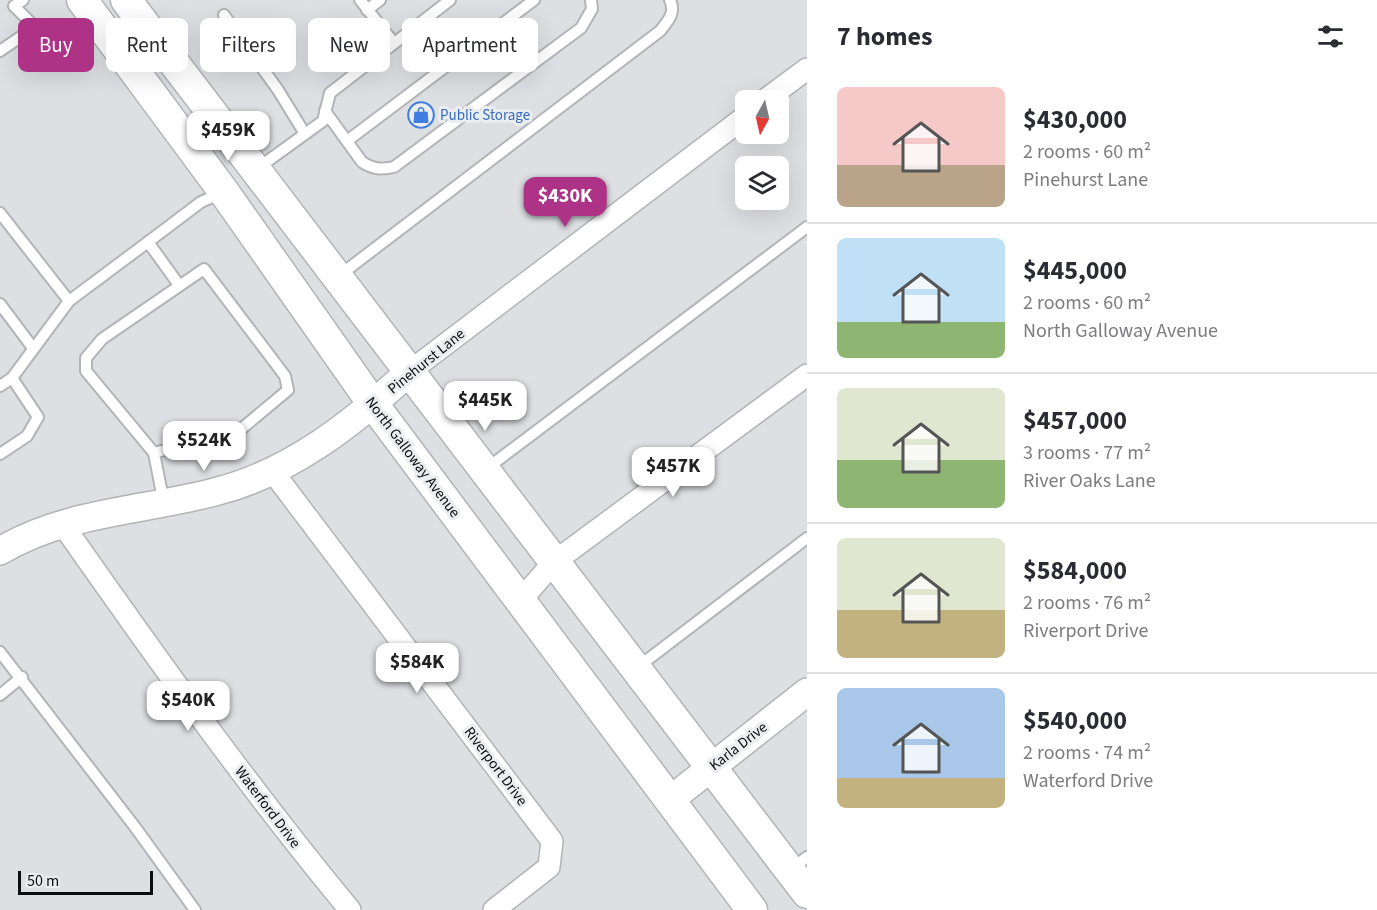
<!DOCTYPE html>
<html lang="en">
<head>
<meta charset="utf-8">
<style>
  body { margin:0; font-family:"Source Sans 3",sans-serif; background:#f7f7f7; color:#2b2b33; height:100vh; display:flex; flex-direction:column; font-size:22px; white-space:nowrap }
  * { box-sizing:border-box; margin:0 }
  p { font-size:20px; color:#7c7c81 }
  .icon { flex:none; width:33px; height:33px; fill:none; stroke:currentColor; stroke-width:2; stroke-linecap:round; stroke-linejoin:round }
  .map { position:relative; flex:1; overflow:hidden }
  .drawer { display:flex; flex-direction:column; background:#fff; width:570px }
  .drawer>* { flex:none }
  .hud { position:absolute; left:18px; top:18px; width:570px; height:54px; display:flex; gap:12px }
  .needle { width:39px; rotate:188deg }
  .fabs { position:absolute; left:735px; top:90px; display:grid; gap:12px }
  .fabs a { display:grid; place-items:center; width:54px; height:54px; border-radius:9px; background:#fff; box-shadow:0 6px 24px #0002; font-size:30px }
  .scale { position:absolute; left:18px; bottom:15px; width:135px; box-sizing:border-box; padding-left:6px; border:3px solid #0d0d0f; border-top:0; font-size:16px; line-height:21px; white-space:nowrap; color:#0d0d0f; -webkit-text-stroke:4px #ebedf0; paint-order:stroke }
  .price { position:absolute; translate:-50% -51px; padding:0 14px; border-radius:12px; background:#fff; color:#222; font-size:20px; line-height:39px; filter:drop-shadow(0 2px 3px #0008) }
  .price::after { content:''; position:absolute; left:50%; top:36px; width:18px; height:14px; margin-left:-9px; background:inherit; clip-path:polygon(0 0,100% 0,50% 100%) }
  .price.selected { background:#ae3386; color:#fff }
  ul { padding:0; list-style:none }
  li { display:flex; align-items:center; gap:18px; height:150px; padding:0 30px }
  li+li { border-top:2px solid #e1e1e2 }
  li span { display:grid; place-items:center; flex:none; width:168px; height:120px; border-radius:9px; color:#555 }
  li>.icon { margin-inline-start:auto }
  span .icon { width:72px; height:72px; fill:#fffc; stroke-width:1 }
  li b { font-size:26px }
  h2 { display:flex; justify-content:space-between; align-items:center; height:72px; padding:0 30px; font-size:26px }
  .tag { padding:0 21px; border-radius:9px; background:#fff; box-shadow:0 6px 24px #0002; font-size:21px; line-height:54px }
  .tag.selected { background:#ae3386; color:#fff }
  main { display:flex; flex:1; min-height:0 }
  .map>svg:first-child { display:block }
  .lines { fill:none; stroke-linecap:round; stroke-linejoin:round }
  .service-casing { stroke:#b2b4b7; stroke-width:14 }
  .minor-casing { stroke:#b2b4b7; stroke-width:24 }
  .tertiary-casing { stroke:#b2b4b7; stroke-width:30 }
  .secondary-casing { stroke:#b2b4b7; stroke-width:33 }
  .service { stroke:#fff; stroke-width:10 }
  .minor { stroke:#fff; stroke-width:21 }
  .tertiary { stroke:#fff; stroke-width:27 }
  .secondary { stroke:#fff; stroke-width:30 }
  .labels { text-anchor:middle; stroke-width:6; stroke-linejoin:round; paint-order:stroke }
  .shop-label { font-size:15px; fill:#366cbe; stroke:#ebedf0; text-anchor:start }
  .street-label { font-size:15px; fill:#0d0d0f; stroke:#ebedf0 }
</style>
</head>
<body>
<main>
<div class="map">
<svg width="807" height="910" viewBox="0 0 807 910">
  <rect width="100%" height="100%" fill="#dedfe3"/>
  <g class="lines">
    <!-- service casing -->
    <g class="service-casing">
      <g id="service">
        <polyline points="23,0 14,6 35,27"/>
        <polyline points="360,0 394,43"/>
        <polyline points="367,10 380,0"/>
        <polyline points="224,15 278,90 305,134"/>
        <polyline points="0,51 35,27 63,55 100,28"/>
        <path d="M325 111 362 162C373 169 381 170 394 167L581 28 592 9 591 0"/>
        <polyline points="347,141 534,0"/>
        <polyline points="258,168 323,121 330,93 450,0"/>
        <polyline points="0,213 69,301"/>
        <path d="M340 275 660 31C668 21 676 13 670 0"/>
        <polyline points="179,285 148,242 201,202 221,193"/>
        <polyline points="0,304 33,348"/>
        <polyline points="0,386 12,378 69,301 148,242"/>
        <polyline points="154,453 240,430 288,390 285,376 204,269 102,339 86,358 86,371 154,453 164,504"/>
        <polyline points="0,454 27,436 38,417 12,378"/>
        <polyline points="486,469 807,227"/>
        <polyline points="0,652 135,827 195,910"/>
        <polyline points="638,667 807,538"/>
        <polyline points="0,695 22,677"/>
        <polyline points="790,870 807,857"/>
      </g>
    </g>
    <!-- minor casing -->
    <g class="minor-casing">
      <g id="minor">
        <polyline points="765,100 807,69"/>
        <polyline points="409,372 746,116"/>
        <polyline points="273,472 552,841 549,867 494,910"/>
        <path d="M63 525C155 656 248 787 350 910"/>
        <polyline points="520,601 554,562 807,375"/>
      </g>
    </g>
    <!-- tertiary casing -->
    <g class="tertiary-casing">
      <g id="tertiary">
        <path d="M0 551C66 511 146 511 218 491 292 472 354 422 409 372"/>
        <polyline points="670,800 807,692"/>
      </g>
    </g>
    <!-- secondary casing -->
    <g class="secondary-casing">
      <g id="secondary">
        <polyline points="82,0 224,192 373,404 752,910"/>
        <polyline points="126,0 807,893"/>
      </g>
    </g>
    <!-- service -->
    <use href="#service" class="service"/>
    <!-- minor -->
    <use href="#minor" class="minor"/>
    <!-- tertiary -->
    <use href="#tertiary" class="tertiary"/>
    <!-- secondary -->
    <use href="#secondary" class="secondary"/>
  </g>
  <!-- icons -->
  <defs>
    <g id="shop-ring" transform="scale(1.35)"><circle r="9.5" fill="#ebedf0" stroke="#3f7fe0" stroke-width="1.5"/><path d="M-5-2.5h2.3a2.7 3.5 0 0 1 5.4 0H5L5.5 6h-11ZM-1.5-2.5h3a1.5 2.3 0 0 0-3 0Z" fill="#3f7fe0"/></g>
  </defs>
  <g fill-rule="evenodd">
    <use href="#shop-ring" x="421" y="115"/>
  </g>
  <g class="labels">
    <!-- shop labels -->
    <g class="shop-label">
      <text x="440" y="120">Public Storage</text>
    </g>
    <!-- street labels -->
    <g class="street-label">
      <text transform="translate(426 361) rotate(-39)" y="5">Pinehurst Lane</text>
      <text transform="translate(413 457) rotate(53)" y="5">North Galloway Avenue</text>
      <text transform="translate(738 746) rotate(-38)" y="5">Karla Drive</text>
      <text transform="translate(496 766) rotate(53)" y="5">Riverport Drive</text>
      <text transform="translate(268 807) rotate(53)" y="5">Waterford Drive</text>
    </g>
  </g>
</svg>
<div class="fabs">
<a><svg class="needle" viewBox="-14 -14 28 28"><path d="M0-13l5 13h-10z" fill="#e53935"/><path d="M0 13l5-13h-10z" fill="#7c7c81"/></svg></a>
<a><svg class="icon" aria-label="layers" viewBox="0 0 24 24"><path d="M12 4l9 5-9 5-9-5zM3 14l9 5 9-5"/></svg></a>
</div>
<div class="scale">50 m</div>
<b class="price" style="left:228px;top:162px">$459K</b>
<b class="price selected" style="left:565px;top:228px">$430K</b>
<b class="price" style="left:485px;top:432px">$445K</b>
<b class="price" style="left:204px;top:472px">$524K</b>
<b class="price" style="left:673px;top:498px">$457K</b>
<b class="price" style="left:417px;top:694px">$584K</b>
<b class="price" style="left:188px;top:732px">$540K</b>
<div class="hud">
<a class="tag selected">Buy</a>
<a class="tag">Rent</a>
<a class="tag">Filters</a>
<a class="tag">New</a>
<a class="tag">Apartment</a>
</div>
</div>
<section class="drawer">
<h2>7 homes<svg class="icon" aria-label="filters" viewBox="0 0 24 24"><path d="M4 7h16M4 17h16"/><circle cx="9" cy="7" r="2"/><circle cx="15" cy="17" r="2"/></svg></h2>
<ul>
<li><span style="background:linear-gradient(#f6c9c9 65%,#b9a48a 0)"><svg class="icon" aria-label="home" viewBox="0 0 24 24"><path d="M3 11l9-7 9 7M6 9v11h12V9"/></svg></span><div><b>$430,000</b><p>2 rooms · 60 m²</p><p>Pinehurst Lane</p></div></li>
<li><span style="background:linear-gradient(#bfe0f5 70%,#8fb573 0)"><svg class="icon" aria-label="home" viewBox="0 0 24 24"><path d="M3 11l9-7 9 7M6 9v11h12V9"/></svg></span><div><b>$445,000</b><p>2 rooms · 60 m²</p><p>North Galloway Avenue</p></div></li>
<li><span style="background:linear-gradient(#dfe7d0 60%,#8fb573 0)"><svg class="icon" aria-label="home" viewBox="0 0 24 24"><path d="M3 11l9-7 9 7M6 9v11h12V9"/></svg></span><div><b>$457,000</b><p>3 rooms · 77 m²</p><p>River Oaks Lane</p></div></li>
<li><span style="background:linear-gradient(#dfe7d0 60%,#c2b280 0)"><svg class="icon" aria-label="home" viewBox="0 0 24 24"><path d="M3 11l9-7 9 7M6 9v11h12V9"/></svg></span><div><b>$584,000</b><p>2 rooms · 76 m²</p><p>Riverport Drive</p></div></li>
<li><span style="background:linear-gradient(#a9c7e8 75%,#c2b280 0)"><svg class="icon" aria-label="home" viewBox="0 0 24 24"><path d="M3 11l9-7 9 7M6 9v11h12V9"/></svg></span><div><b>$540,000</b><p>2 rooms · 74 m²</p><p>Waterford Drive</p></div></li>
</ul>
</section>
</main>
</body>
</html>
